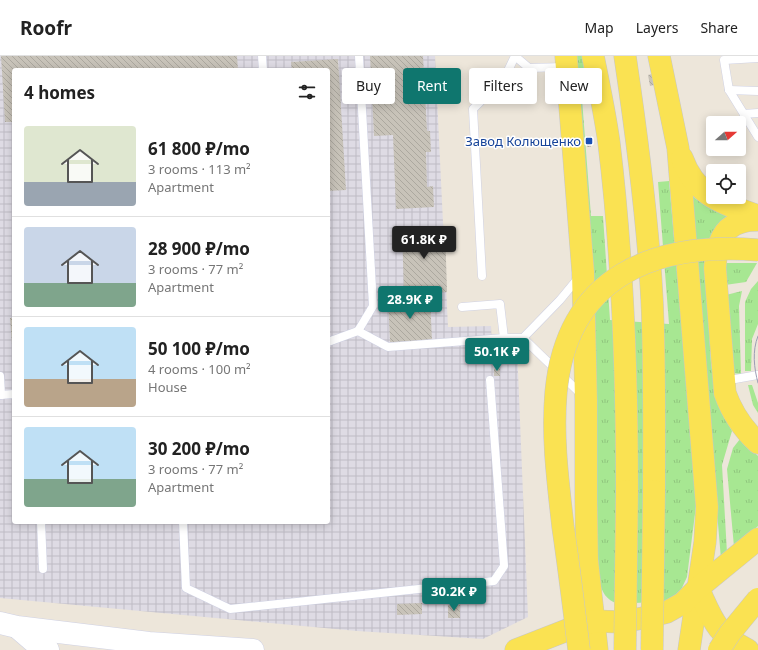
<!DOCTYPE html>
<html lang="en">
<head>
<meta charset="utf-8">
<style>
  body { margin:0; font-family:"Noto Sans",sans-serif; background:#f6f6f6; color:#222; height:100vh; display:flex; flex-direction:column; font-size:15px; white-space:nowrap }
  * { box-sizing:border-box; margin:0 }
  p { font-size:13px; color:#767676 }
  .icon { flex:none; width:22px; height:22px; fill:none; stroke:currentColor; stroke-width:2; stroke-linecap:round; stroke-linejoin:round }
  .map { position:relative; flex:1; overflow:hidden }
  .panel { position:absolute; left:12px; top:12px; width:318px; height:456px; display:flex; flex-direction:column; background:#fff; border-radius:4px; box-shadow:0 2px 10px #0003 }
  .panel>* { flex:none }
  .top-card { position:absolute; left:342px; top:12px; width:356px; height:36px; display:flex; gap:8px }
  .needle { width:26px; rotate:69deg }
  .tools { position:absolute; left:706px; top:60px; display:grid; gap:8px }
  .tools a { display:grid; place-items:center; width:40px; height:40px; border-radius:4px; background:#fff; box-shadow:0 2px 10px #0003; font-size:20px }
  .price { position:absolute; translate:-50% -34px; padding:0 9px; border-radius:4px; background:#0f766e; color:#fff; font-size:13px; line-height:26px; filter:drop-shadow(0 1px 2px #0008) }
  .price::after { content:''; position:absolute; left:50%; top:24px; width:12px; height:9px; margin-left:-6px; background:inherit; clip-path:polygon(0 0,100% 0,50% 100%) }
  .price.current { background:#222; color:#fff }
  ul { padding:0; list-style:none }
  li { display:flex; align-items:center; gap:12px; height:100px; padding:0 12px }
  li+li { border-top:1px solid #e0e0e0 }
  li span { display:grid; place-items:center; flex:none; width:112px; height:80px; border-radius:4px; color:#555 }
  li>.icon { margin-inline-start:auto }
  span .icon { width:48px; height:48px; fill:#fffc; stroke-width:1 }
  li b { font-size:17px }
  h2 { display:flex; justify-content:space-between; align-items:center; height:48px; padding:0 12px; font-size:17px }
  .tag { padding:0 14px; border-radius:4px; background:#fff; box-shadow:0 2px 10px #0003; font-size:14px; line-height:36px }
  .tag.current { background:#0f766e; color:#fff }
  header { display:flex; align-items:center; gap:24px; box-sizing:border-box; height:56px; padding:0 20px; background:#fff; border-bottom:1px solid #e0e0e0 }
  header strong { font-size:19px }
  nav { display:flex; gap:22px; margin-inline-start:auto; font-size:14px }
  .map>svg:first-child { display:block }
  .industrial { fill:url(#industrial-grid); fill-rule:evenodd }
  .grass { fill:url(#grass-tufts) }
  .building { fill:url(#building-back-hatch) }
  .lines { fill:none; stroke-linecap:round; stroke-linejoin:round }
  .lane-casing { stroke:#cfd1e3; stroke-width:9 }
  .secondary-casing { stroke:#cfd1e3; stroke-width:23 }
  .primary-casing { stroke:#c7c7c7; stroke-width:23 }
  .lane { stroke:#fff; stroke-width:8 }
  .secondary { stroke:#fff; stroke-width:22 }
  .primary { stroke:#fae252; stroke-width:22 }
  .tram { stroke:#9c9db5; stroke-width:1 }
  .primary-bridge-casing { stroke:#c7c7c7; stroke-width:23; stroke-linecap:butt }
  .primary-bridge { stroke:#fae252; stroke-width:22 }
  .transit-dot { fill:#1a4fb4; stroke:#fff; stroke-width:1.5 }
  .labels { text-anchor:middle; stroke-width:3; stroke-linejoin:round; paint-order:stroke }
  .transit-label { font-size:13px; fill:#164399; stroke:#fff; text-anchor:end }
</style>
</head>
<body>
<header>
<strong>Roofr</strong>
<nav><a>Map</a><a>Layers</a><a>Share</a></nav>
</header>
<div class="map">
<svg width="758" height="594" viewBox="0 0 758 594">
  <defs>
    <pattern id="industrial-grid" width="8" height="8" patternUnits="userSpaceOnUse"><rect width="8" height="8" fill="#dedbe4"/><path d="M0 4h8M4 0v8" fill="none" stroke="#bebcc4"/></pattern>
    <pattern id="grass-tufts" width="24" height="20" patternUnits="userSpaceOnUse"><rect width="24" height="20" fill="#a7e792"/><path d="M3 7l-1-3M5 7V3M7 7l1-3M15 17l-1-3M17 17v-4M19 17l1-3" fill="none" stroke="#90c67e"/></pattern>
    <pattern id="building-back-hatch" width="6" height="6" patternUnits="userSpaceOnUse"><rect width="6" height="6" fill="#c8c3b9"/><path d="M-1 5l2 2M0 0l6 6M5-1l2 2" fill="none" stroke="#aca89f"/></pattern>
  </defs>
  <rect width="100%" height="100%" fill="#ede6da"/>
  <!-- industrial -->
  <path class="industrial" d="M0 0H435L448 271 491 270 492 293 517 291 528 561 483 583 357 575 0 542ZM14 14H328V466H14Z"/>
  <!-- grass -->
  <g class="grass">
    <path d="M577 0H582L589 42 582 43 591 160H603L610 264 669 268 658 126 669 125 697 442 687 521 680 536 670 545 618 548C606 544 602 536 599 525Z"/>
    <polygon points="690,139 707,150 727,160 716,171 705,208 711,307 716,341 721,354 732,375 722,409 727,497 721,503"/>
    <polygon points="723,207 757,207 746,226 725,229"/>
    <polygon points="758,225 758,268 752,283 751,315 745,315 745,246 751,233"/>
    <polygon points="742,235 739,250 741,318 732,317 726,239"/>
    <polygon points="748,329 752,329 758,347 758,357 753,349"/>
    <polygon points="740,383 758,400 758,470 734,491 727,413 733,392"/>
  </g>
  <!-- building -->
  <g class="building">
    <polygon points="1,0 237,0 238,14 14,14 14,66 5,66"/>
    <polygon points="370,0 423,0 427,75 430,75 431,96 426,96 427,131 433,130 434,151 396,153 393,79 374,80"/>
    <polygon points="338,3 346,134 328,135 328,14 292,14 291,6"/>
    <polygon points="652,18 654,29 650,30 648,19"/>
    <rect x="587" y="80" width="4" height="11"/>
    <polygon points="445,171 447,236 404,237 402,172"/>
    <polygon points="430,241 432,285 390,286 388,242"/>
    <polygon points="10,262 14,262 14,302 13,302"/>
    <polygon points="475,292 485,292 485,298 476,298"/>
    <polygon points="500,312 500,320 494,320 494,313"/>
    <polygon points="422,547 422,558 397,559 397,548"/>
    <rect x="448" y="549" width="12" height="13"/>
  </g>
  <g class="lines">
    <!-- lane casing -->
    <g class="lane-casing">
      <g id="lane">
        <polyline points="262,0 263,14"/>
        <polyline points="517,0 516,1 529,12 565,11"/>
        <polyline points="758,2 724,4 729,34 758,81"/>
        <polyline points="729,34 758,35"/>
        <polyline points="744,58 758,57"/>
        <polyline points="482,220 473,53 505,21 515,0"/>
        <polyline points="579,221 560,244 523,282 582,339"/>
        <polyline points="462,251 500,248 504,282 523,282"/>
        <polyline points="358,275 388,291 504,282"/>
        <polyline points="328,286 358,275 373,250 359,0"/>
        <polyline points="0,320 1,339"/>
        <polyline points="724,325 758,319"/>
        <polyline points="0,339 14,338"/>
        <polyline points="41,466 43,513"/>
        <polyline points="183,466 186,532 230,553 494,525 504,510 490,324"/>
      </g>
    </g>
    <!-- secondary casing -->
    <g class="secondary-casing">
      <g id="secondary">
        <polyline points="0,567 17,571 149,587 253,594"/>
        <polyline points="18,572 33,585 48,594"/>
      </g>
    </g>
    <!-- primary casing -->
    <g class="primary-casing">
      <g id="primary">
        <polyline points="566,0 583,216 586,344 586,442 587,504 597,594"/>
        <path d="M593 0C599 29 605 58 609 87 623 202 627 319 627 435"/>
        <path d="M625 0C637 81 648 163 652 244 655 308 654 372 654 435"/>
        <polyline points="659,0 678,92 707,451 705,486 689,594"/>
        <path d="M682 102C696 141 723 147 758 160"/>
        <path d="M758 164C753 164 747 164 742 166 720 171 716 194 715 212L725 337C732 357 742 372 758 387"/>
        <path d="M698 532C713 564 715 577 748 594"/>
        <polyline points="516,594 575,571 594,565 621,566 643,562 667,556 683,547 698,532 758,483"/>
      </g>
    </g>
    <!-- lane -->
    <use href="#lane" class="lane"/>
    <!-- secondary -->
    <use href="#secondary" class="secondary"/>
    <!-- primary -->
    <use href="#primary" class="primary"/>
    <!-- tram -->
    <path class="tram" d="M758 280C752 295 754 312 758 327"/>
    <!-- primary-bridge casing -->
    <g class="primary-bridge-casing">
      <g id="primary-bridge">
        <path d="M579 594C574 553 569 512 563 471 558 426 552 381 556 336 567 220 654 186 758 194"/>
        <polyline points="625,594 627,435"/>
        <polyline points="652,594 654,435"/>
        <polyline points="719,594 730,577 758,543"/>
      </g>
    </g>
    <!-- primary-bridge -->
    <use href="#primary-bridge" class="primary-bridge"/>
  </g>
  <!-- markers -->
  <rect class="transit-dot" x="585" y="81" width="8" height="8" rx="2"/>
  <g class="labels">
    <!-- transit labels -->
    <g class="transit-label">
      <text x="581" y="90">Завод Колющенко</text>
    </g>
  </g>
</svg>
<div class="tools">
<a><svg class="needle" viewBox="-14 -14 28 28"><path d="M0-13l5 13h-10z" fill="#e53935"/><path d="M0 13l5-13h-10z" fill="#767676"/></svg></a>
<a><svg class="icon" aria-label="locate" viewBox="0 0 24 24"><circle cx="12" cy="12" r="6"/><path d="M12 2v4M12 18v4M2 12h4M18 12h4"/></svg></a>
</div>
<b class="price current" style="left:424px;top:204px">61.8K ₽</b>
<b class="price" style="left:410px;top:264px">28.9K ₽</b>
<b class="price" style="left:497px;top:316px">50.1K ₽</b>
<b class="price" style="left:454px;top:556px">30.2K ₽</b>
<div class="top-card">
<a class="tag">Buy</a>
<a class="tag current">Rent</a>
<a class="tag">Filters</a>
<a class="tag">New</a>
</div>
<section class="panel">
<h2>4 homes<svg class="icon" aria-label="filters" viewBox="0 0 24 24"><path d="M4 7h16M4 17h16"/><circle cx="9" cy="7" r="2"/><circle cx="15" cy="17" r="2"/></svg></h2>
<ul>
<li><span style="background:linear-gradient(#dfe7d0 70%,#9aa5b1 0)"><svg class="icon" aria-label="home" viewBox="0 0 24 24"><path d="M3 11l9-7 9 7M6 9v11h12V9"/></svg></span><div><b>61 800 ₽/mo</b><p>3 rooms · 113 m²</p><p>Apartment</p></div></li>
<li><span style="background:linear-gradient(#c9d6e8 70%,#7fa58c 0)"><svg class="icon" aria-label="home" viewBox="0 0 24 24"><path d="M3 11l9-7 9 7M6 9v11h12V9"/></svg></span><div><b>28 900 ₽/mo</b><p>3 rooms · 77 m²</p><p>Apartment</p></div></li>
<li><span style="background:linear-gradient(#bfe0f5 65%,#b9a48a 0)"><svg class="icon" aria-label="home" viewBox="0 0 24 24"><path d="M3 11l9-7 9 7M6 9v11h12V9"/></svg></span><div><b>50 100 ₽/mo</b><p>4 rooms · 100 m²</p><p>House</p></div></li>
<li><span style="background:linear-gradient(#bfe0f5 65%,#7fa58c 0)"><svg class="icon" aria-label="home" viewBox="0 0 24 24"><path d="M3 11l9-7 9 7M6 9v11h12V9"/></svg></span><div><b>30 200 ₽/mo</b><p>3 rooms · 77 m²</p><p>Apartment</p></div></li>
</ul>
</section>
</div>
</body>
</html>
